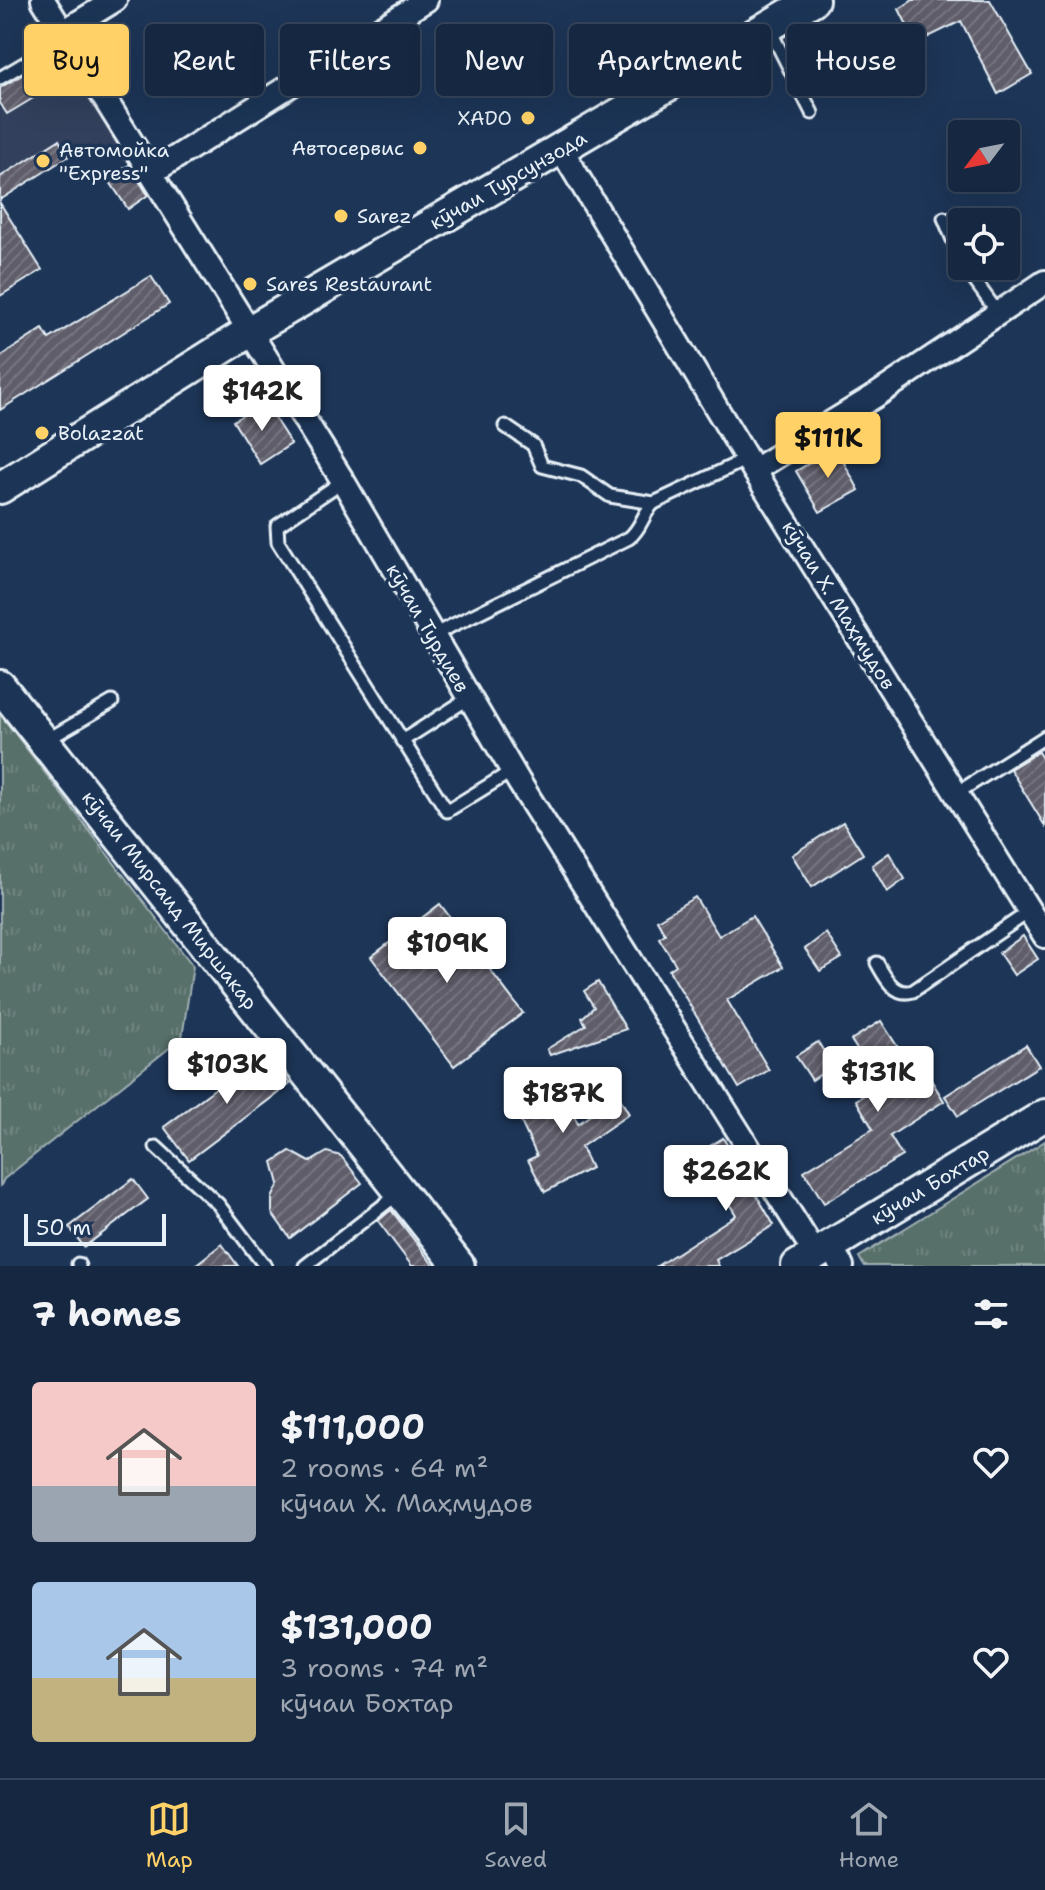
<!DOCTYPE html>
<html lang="en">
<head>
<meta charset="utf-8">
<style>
  body { margin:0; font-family:"Shantell Sans",sans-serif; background:#23344c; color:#f1f3f6; height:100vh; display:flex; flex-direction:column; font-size:30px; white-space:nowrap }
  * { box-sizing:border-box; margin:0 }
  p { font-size:26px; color:#9ea6b1 }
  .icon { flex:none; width:44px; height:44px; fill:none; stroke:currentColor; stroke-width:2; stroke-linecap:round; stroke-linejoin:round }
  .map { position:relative; height:1266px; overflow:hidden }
  .drawer { display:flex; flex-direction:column; background:#162841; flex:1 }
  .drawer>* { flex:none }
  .hud { position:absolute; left:24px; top:24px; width:998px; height:72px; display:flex; gap:16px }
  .needle { width:52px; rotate:238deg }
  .buttons { position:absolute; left:948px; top:120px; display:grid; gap:16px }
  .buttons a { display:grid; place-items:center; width:72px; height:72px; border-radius:8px; background:#162841; box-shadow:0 8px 32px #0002,0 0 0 2px #35445a; font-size:40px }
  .scale { position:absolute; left:24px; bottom:20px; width:142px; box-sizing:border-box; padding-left:8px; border:4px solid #e8f1f8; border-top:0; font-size:22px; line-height:28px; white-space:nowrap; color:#e8f1f8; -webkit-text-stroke:6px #1d3557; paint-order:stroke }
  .price { position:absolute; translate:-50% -68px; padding:0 18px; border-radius:8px; background:#fff; color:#222; font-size:26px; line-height:52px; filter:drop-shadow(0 2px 4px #0008) }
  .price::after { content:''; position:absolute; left:50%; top:48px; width:24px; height:18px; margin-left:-12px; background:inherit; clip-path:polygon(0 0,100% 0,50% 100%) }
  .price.selected { background:#ffd166; color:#111 }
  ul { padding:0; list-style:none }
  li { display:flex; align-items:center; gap:24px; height:200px; padding:0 32px }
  li span { display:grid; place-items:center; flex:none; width:224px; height:160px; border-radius:8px; color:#555 }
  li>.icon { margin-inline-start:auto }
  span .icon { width:96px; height:96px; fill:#fffc; stroke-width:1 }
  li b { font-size:34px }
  h2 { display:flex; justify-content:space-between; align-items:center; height:96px; padding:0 32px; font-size:34px }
  .tag { padding:0 28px; border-radius:8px; background:#162841; box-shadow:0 8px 32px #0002,0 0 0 2px #35445a; font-size:28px; line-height:72px }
  .tag.selected { background:#ffd166; color:#111 }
  .tabs { display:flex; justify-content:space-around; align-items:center; height:112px; border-top:2px solid #35445a; background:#162841; font-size:22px; color:#9ea6b1 }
  .tabs a { display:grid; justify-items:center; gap:4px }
  .tabs .selected { color:#ffd166 }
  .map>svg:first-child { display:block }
  .built { fill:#31415d }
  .grass { fill:url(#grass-tufts); stroke:#a0b0b2; stroke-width:2 }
  .building { fill:url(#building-hatch); stroke:#e8f1f8; stroke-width:2 }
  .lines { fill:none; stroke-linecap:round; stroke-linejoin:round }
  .lane-casing { stroke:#e8f1f8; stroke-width:17 }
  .street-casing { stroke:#e8f1f8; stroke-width:28 }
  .secondary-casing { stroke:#e8f1f8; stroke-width:36 }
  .lane { stroke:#1d3557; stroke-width:11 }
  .street { stroke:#1d3557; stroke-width:22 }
  .secondary { stroke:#1d3557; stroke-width:30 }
  .poi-dot { fill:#ffd166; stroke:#1d3557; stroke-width:3 }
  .labels { text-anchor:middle; stroke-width:7; stroke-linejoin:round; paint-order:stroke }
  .poi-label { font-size:20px; fill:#e8f1f8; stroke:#1d3557; text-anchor:start }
  .street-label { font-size:20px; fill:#e8f1f8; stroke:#1d3557 }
</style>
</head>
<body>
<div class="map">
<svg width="1045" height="1266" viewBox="0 0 1045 1266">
  <defs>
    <pattern id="grass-tufts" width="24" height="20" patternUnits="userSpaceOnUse" patternTransform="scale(2)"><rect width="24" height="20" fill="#586f6b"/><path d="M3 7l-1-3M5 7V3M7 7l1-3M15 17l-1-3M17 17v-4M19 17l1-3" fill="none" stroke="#708481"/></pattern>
    <pattern id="building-hatch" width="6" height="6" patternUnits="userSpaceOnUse" patternTransform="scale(2)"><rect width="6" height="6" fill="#5f5d6a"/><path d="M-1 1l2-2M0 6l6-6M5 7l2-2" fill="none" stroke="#767580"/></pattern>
  </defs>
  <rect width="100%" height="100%" fill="#1d3557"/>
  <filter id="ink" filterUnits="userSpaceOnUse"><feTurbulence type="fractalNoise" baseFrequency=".0125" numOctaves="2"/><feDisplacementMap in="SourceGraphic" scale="16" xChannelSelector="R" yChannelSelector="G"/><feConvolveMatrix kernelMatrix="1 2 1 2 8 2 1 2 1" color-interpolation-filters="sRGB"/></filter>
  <g filter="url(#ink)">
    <!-- built -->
    <polygon class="built" points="58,51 131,162 74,153 0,200 0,86"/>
    <!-- grass -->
    <g class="grass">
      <polygon points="0,714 193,966 182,1038 4,1179 0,1187"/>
      <polygon points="1045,1141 1045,1266 864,1266 859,1257"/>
    </g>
    <!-- building -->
    <g class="building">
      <polygon points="913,0 990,0 1032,74 998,94 961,21 916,43 899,9"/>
      <polygon points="27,72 40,94 7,114 0,103 0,88"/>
      <polygon points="59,140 69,156 0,200 0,177"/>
      <polygon points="129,165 148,195 128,209 108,179"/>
      <polygon points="0,203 42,270 0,296"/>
      <polygon points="151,276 169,304 0,410 0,357 43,329 49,339"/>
      <polygon points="264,402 291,444 260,464 233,421"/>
      <polygon points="836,448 859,490 820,512 796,471"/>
      <polygon points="1038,752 1045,763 1045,826 1010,769"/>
      <polygon points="843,822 863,854 812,887 792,855"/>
      <polygon points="889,853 905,879 887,892 872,865"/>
      <polygon points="695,897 719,936 752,916 783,967 727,1000 769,1070 739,1088 669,970 676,965 659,938 665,934 657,920"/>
      <polygon points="440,904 523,1013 454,1066 371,957"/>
      <polygon points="826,933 842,958 820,971 805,949"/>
      <polygon points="1023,936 1038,959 1014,975 999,953"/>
      <polygon points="598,982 626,1029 550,1055 547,1049 586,1025 582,1018 594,1007 584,991"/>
      <polygon points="881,1021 906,1060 915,1054 944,1101 890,1136 902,1156 824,1203 804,1171 873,1129 856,1100 880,1085 851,1040"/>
      <polygon points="818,1042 833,1066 812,1080 796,1056"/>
      <polygon points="1026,1045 1039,1066 958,1116 945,1096"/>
      <polygon points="265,1051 290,1084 189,1160 164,1127"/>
      <polygon points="560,1085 578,1124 618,1095 629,1114 581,1147 591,1168 545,1192 528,1160 537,1156 514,1107"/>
      <polygon points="723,1138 774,1225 716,1260 719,1266 657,1266 736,1215 699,1153"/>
      <polygon points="290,1151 310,1162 327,1152 341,1156 362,1183 290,1238 272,1213 272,1198 279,1184 273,1162"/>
      <polygon points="133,1179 148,1199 84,1247 69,1227"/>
      <polygon points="391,1210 434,1266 412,1266 378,1221"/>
      <polygon points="222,1244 238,1266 194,1266"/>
    </g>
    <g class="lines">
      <!-- lane casing -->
      <g class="lane-casing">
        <g id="lane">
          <polyline points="769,28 812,113"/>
          <polyline points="0,78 67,38"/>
          <polyline points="944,218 962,262"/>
          <polyline points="964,266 998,313"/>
          <polyline points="505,426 533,445 542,466 581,476 610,496 654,503"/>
          <polyline points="343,481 277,526 278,542 447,811 512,771"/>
          <path d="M433 635 629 538C642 528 642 514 654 503L747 459"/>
          <polyline points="45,741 112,702"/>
          <polyline points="402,741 469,698"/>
          <polyline points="957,793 1045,737"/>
          <path d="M877 963C885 977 894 997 913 991L1030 911"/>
          <polyline points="156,1147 218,1204 265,1266"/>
          <polyline points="78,1264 79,1266"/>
          <polyline points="305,1266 398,1194"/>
        </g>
      </g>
      <!-- street casing -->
      <g class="street-casing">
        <g id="street">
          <polyline points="43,0 343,481 519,782 816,1255"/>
          <polyline points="63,32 115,0"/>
          <polyline points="561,149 747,459 1045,936"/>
          <polyline points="151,173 426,0"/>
          <polyline points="754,470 875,396 1045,282"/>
          <polyline points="830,1246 842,1266"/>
        </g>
      </g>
      <!-- secondary casing -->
      <g class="secondary-casing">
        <g id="secondary">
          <polyline points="0,488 250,331 813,0"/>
          <polyline points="0,686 459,1266"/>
          <polyline points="797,1266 1045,1115"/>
        </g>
      </g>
      <!-- lane -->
      <use href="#lane" class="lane"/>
      <!-- street -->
      <use href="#street" class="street"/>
      <!-- secondary -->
      <use href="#secondary" class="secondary"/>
    </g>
  </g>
  <!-- markers -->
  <g class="poi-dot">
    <circle cx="528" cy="118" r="8"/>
    <circle cx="420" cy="148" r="8"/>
    <circle cx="43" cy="161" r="8"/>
    <circle cx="341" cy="216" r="8"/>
    <circle cx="250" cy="284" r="8"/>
    <circle cx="42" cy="433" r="8"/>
  </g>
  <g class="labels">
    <!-- poi labels -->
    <g class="poi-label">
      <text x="512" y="125" text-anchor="end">XADO</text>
      <text x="404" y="155" text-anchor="end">Автосервис</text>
      <text x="59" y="157">Автомойка<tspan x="59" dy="23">"Express"</tspan></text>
      <text x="357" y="223">Sarez</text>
      <text x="266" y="291">Sares Restaurant</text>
      <text x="58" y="440">Bolazzat</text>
    </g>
    <!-- street labels -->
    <g class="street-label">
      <text transform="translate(508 180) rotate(-30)" y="7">кӯчаи Турсунзода</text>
      <text transform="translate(839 605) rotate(58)" y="7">кӯчаи Х. Маҳмудов</text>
      <text transform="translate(428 628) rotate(60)" y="7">кӯчаи Турдиев</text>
      <text transform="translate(170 900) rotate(52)" y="7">кӯчаи Мирсаид Миршакар</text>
      <text transform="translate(930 1185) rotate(-31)" y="7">кӯчаи Бохтар</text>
    </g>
  </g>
</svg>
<div class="buttons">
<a><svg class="needle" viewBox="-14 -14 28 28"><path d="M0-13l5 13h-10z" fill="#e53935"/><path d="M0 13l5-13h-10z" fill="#9ea6b1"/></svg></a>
<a><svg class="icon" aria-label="locate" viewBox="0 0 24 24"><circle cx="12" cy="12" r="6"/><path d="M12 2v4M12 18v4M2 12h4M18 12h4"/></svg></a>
</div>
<div class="scale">50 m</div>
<b class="price" style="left:262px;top:433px">$142K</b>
<b class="price selected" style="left:828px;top:480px">$111K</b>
<b class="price" style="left:447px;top:985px">$109K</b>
<b class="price" style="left:227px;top:1106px">$103K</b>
<b class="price" style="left:878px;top:1114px">$131K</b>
<b class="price" style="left:563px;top:1135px">$187K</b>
<b class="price" style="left:726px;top:1213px">$262K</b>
<div class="hud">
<a class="tag selected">Buy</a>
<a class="tag">Rent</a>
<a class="tag">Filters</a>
<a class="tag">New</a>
<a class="tag">Apartment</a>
<a class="tag">House</a>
</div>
</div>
<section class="drawer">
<h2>7 homes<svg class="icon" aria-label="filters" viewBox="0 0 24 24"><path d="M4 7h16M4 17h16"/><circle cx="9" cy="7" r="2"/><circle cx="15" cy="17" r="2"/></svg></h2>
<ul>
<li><span style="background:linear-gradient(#f6c9c9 65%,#9aa5b1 0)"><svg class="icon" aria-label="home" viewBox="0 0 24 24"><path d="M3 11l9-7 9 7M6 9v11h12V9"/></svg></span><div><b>$111,000</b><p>2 rooms · 64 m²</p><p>кӯчаи Х. Маҳмудов</p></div><svg class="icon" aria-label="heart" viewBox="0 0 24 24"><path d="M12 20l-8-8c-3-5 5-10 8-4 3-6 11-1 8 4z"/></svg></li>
<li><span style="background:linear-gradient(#a9c7e8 60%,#c2b280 0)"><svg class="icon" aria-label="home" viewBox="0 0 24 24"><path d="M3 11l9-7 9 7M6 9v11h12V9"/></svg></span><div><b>$131,000</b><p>3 rooms · 74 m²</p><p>кӯчаи Бохтар</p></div><svg class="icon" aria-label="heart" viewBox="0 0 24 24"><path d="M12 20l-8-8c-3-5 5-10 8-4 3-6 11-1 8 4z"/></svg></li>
</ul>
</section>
<nav class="tabs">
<a class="selected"><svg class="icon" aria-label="map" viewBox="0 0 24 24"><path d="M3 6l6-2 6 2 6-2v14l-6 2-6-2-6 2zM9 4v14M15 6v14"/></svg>Map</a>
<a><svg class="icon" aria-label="saved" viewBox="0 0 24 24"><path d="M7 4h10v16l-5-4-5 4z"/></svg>Saved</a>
<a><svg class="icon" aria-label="home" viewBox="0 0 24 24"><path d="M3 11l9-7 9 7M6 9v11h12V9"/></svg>Home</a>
</nav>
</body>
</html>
